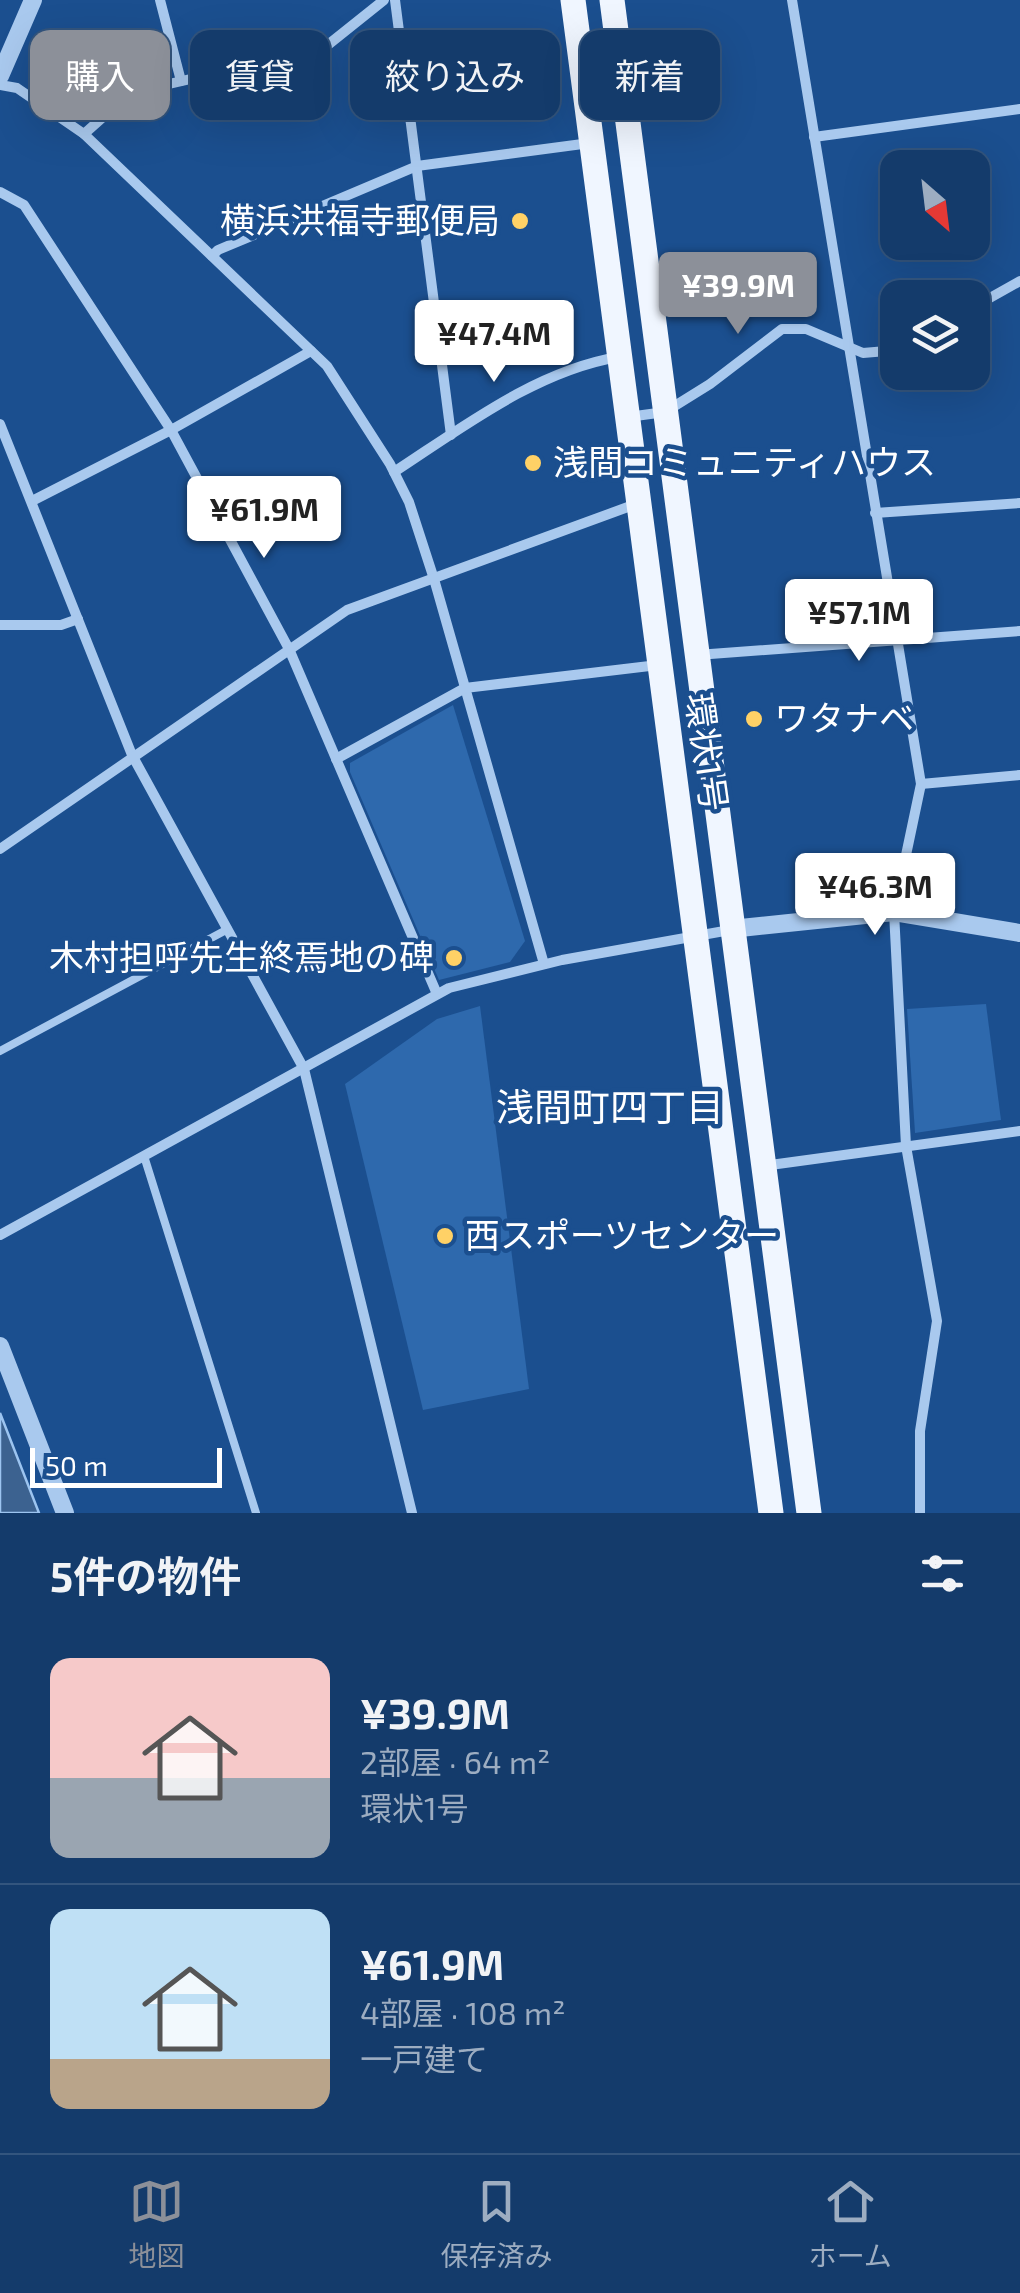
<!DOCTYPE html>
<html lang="ja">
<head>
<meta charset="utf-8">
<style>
  body { margin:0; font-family:"Exo 2","Noto Sans JP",sans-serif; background:#214673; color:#f1f3f6; height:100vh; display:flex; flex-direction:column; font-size:38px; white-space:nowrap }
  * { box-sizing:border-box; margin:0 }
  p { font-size:32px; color:#9dadc1 }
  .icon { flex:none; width:55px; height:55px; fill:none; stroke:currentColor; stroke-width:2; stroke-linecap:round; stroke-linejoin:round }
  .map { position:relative; height:1513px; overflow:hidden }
  .sheet { display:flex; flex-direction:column; background:#143b6b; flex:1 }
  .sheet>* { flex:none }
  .banner { position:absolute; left:30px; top:30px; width:960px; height:90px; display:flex; gap:20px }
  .needle { width:65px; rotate:152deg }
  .buttons { position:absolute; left:880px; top:150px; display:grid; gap:20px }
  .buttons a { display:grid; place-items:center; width:110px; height:110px; border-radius:20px; background:#143b6b; box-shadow:0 10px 40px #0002,0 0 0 2px #33557e; font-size:50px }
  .scale { position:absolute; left:30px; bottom:25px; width:192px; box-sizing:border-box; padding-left:10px; border:5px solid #fff; border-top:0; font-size:28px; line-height:35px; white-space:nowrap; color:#fff; -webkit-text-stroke:8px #1b4f8f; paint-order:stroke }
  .price { position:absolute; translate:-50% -85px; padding:0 22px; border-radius:10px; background:#fff; color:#222; font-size:32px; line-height:65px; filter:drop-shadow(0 2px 5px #0008) }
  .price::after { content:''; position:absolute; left:50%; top:60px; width:30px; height:22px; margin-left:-15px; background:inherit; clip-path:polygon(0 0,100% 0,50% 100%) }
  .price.on { background:#8c9099; color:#fff }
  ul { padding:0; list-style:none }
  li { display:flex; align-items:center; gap:30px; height:250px; padding:0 50px }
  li+li { border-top:2px solid #33557e }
  li span { display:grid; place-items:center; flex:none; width:280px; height:200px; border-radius:20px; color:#555 }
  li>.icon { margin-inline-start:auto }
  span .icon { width:120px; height:120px; fill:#fffc; stroke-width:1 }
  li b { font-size:42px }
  h2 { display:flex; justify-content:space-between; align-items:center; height:120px; padding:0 50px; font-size:42px }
  .tag { padding:0 35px; border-radius:20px; background:#143b6b; box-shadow:0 10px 40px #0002,0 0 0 2px #33557e; font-size:35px; line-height:90px }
  .tag.on { background:#8c9099; color:#fff }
  .dock { display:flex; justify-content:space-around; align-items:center; height:140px; border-top:2px solid #33557e; background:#143b6b; font-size:28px; color:#9dadc1 }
  .dock a { display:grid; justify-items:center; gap:5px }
  .dock .on { color:#8c9099 }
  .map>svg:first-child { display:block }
  .green { fill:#2e69ad }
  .water { fill:#3c6290; stroke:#9cc4f0; stroke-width:2.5 }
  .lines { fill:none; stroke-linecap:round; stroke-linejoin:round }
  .service { stroke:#a9c9ee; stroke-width:8 }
  .minor { stroke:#a9c9ee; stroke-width:10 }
  .tertiary { stroke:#a9c9ee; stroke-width:18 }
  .primary { stroke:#f0f6ff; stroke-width:25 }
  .poi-dot { fill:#ffd166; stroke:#1b4f8f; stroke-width:4 }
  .labels { text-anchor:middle; stroke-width:9; stroke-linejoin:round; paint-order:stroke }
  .poi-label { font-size:35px; fill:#fff; stroke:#1b4f8f; text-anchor:start }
  .street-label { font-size:35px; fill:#fff; stroke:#1b4f8f }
  .neighbourhood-label { font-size:38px; fill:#fff; stroke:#1b4f8f }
</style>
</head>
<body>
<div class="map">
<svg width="1020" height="1513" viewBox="0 0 1020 1513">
  <rect width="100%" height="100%" fill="#1b4f8f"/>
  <!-- green -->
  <g class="green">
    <polygon points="453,705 525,941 510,962 439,980 350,772 350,763"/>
    <polygon points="986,1004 1001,1120 915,1133 907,1009"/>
    <polygon points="480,1006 529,1389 423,1410 345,1084 437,1019"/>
  </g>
  <!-- water -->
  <polygon class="water" points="0,1413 39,1513 0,1513"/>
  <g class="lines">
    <!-- service -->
    <g class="service">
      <polyline points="0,1051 228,929"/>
      <polyline points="144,1156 256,1513"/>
    </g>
    <!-- minor -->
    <g class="minor">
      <polyline points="160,0 181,81"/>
      <polyline points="395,0 451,435"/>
      <polyline points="792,0 921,784 894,912 906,1146 937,1321 920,1431 920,1513"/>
      <polyline points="0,85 17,88 84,134 327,366 390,464 409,502 434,579 544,964"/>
      <polyline points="84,134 130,93 324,48 384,0"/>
      <polyline points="814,137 1020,109"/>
      <polyline points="0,192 24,205 171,430 289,649 437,994"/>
      <polyline points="212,256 218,250 417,166 590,143"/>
      <polyline points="972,308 1020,281"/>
      <polyline points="628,417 665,412 710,384 782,329 806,329 863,353 898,350"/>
      <polyline points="0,424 132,755 304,1069 412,1513"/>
      <path d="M394 472C463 427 536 371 618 357"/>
      <polyline points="32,501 171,430 311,351"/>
      <polyline points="875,513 1020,503"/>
      <polyline points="0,625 61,625 78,619"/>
      <polyline points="697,655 1020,631"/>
      <polyline points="336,759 465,688 658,665"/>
      <polyline points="921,784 1020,775"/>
      <polyline points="0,849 347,610 636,504"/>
      <polyline points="763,1166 1020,1131"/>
      <polyline points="0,1235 449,988 562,960 730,930"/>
    </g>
    <!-- tertiary -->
    <g class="tertiary">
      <polyline points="0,76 33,0"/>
      <polyline points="731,929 894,912 1020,933"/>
      <polyline points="0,1346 65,1513"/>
    </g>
    <!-- primary -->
    <g class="primary">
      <polyline points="573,0 771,1513"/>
      <polyline points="612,0 809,1513"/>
    </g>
  </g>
  <!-- markers -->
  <g class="poi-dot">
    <circle cx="520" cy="221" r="10"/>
    <circle cx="533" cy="463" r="10"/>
    <circle cx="754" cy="719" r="10"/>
    <circle cx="454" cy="958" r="10"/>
    <circle cx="445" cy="1236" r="10"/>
  </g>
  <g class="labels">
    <!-- poi labels -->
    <g class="poi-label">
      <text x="500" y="233" text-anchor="end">横浜洪福寺郵便局</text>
      <text x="553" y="475">浅間コミュニティハウス</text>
      <text x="774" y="731">ワタナベ</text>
      <text x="434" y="970" text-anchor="end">木村担呼先生終焉地の碑</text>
      <text x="465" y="1248">西スポーツセンター</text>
    </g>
    <!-- street labels -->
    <g class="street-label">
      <text transform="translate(706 752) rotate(82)" y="12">環状1号</text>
    </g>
    <!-- neighbourhood labels -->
    <g class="neighbourhood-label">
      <text x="610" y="1121">浅間町四丁目</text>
    </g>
  </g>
</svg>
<div class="buttons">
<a><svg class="needle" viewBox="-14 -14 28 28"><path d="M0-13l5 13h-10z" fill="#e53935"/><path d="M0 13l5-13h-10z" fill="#9dadc1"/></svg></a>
<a><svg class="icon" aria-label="layers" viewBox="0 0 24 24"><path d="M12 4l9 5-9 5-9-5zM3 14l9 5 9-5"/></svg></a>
</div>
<div class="scale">50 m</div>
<b class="price on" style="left:738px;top:337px">¥39.9M</b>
<b class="price" style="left:494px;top:385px">¥47.4M</b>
<b class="price" style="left:264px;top:561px">¥61.9M</b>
<b class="price" style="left:859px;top:664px">¥57.1M</b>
<b class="price" style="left:875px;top:938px">¥46.3M</b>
<div class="banner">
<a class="tag on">購入</a>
<a class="tag">賃貸</a>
<a class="tag">絞り込み</a>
<a class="tag">新着</a>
</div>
</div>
<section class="sheet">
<h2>5件の物件<svg class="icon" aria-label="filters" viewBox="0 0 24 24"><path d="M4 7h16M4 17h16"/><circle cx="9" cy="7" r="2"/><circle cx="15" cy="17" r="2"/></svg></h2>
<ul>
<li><span style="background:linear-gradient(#f6c9c9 60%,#9aa5b1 0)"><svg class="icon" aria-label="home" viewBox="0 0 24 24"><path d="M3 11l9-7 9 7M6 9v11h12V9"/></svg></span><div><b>¥39.9M</b><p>2部屋 · 64 m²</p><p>環状1号</p></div></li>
<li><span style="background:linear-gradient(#bfe0f5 75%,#b9a48a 0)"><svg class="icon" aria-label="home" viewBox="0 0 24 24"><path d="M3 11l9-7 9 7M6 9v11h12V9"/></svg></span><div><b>¥61.9M</b><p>4部屋 · 108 m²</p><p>一戸建て</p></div></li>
</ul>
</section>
<nav class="dock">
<a class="on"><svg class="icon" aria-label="map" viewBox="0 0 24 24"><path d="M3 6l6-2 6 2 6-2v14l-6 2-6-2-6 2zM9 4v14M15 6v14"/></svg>地図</a>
<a><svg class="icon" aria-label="saved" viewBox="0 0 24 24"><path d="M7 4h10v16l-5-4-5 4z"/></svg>保存済み</a>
<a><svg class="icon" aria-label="home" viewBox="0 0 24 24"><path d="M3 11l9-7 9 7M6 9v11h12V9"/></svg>ホーム</a>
</nav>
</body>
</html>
